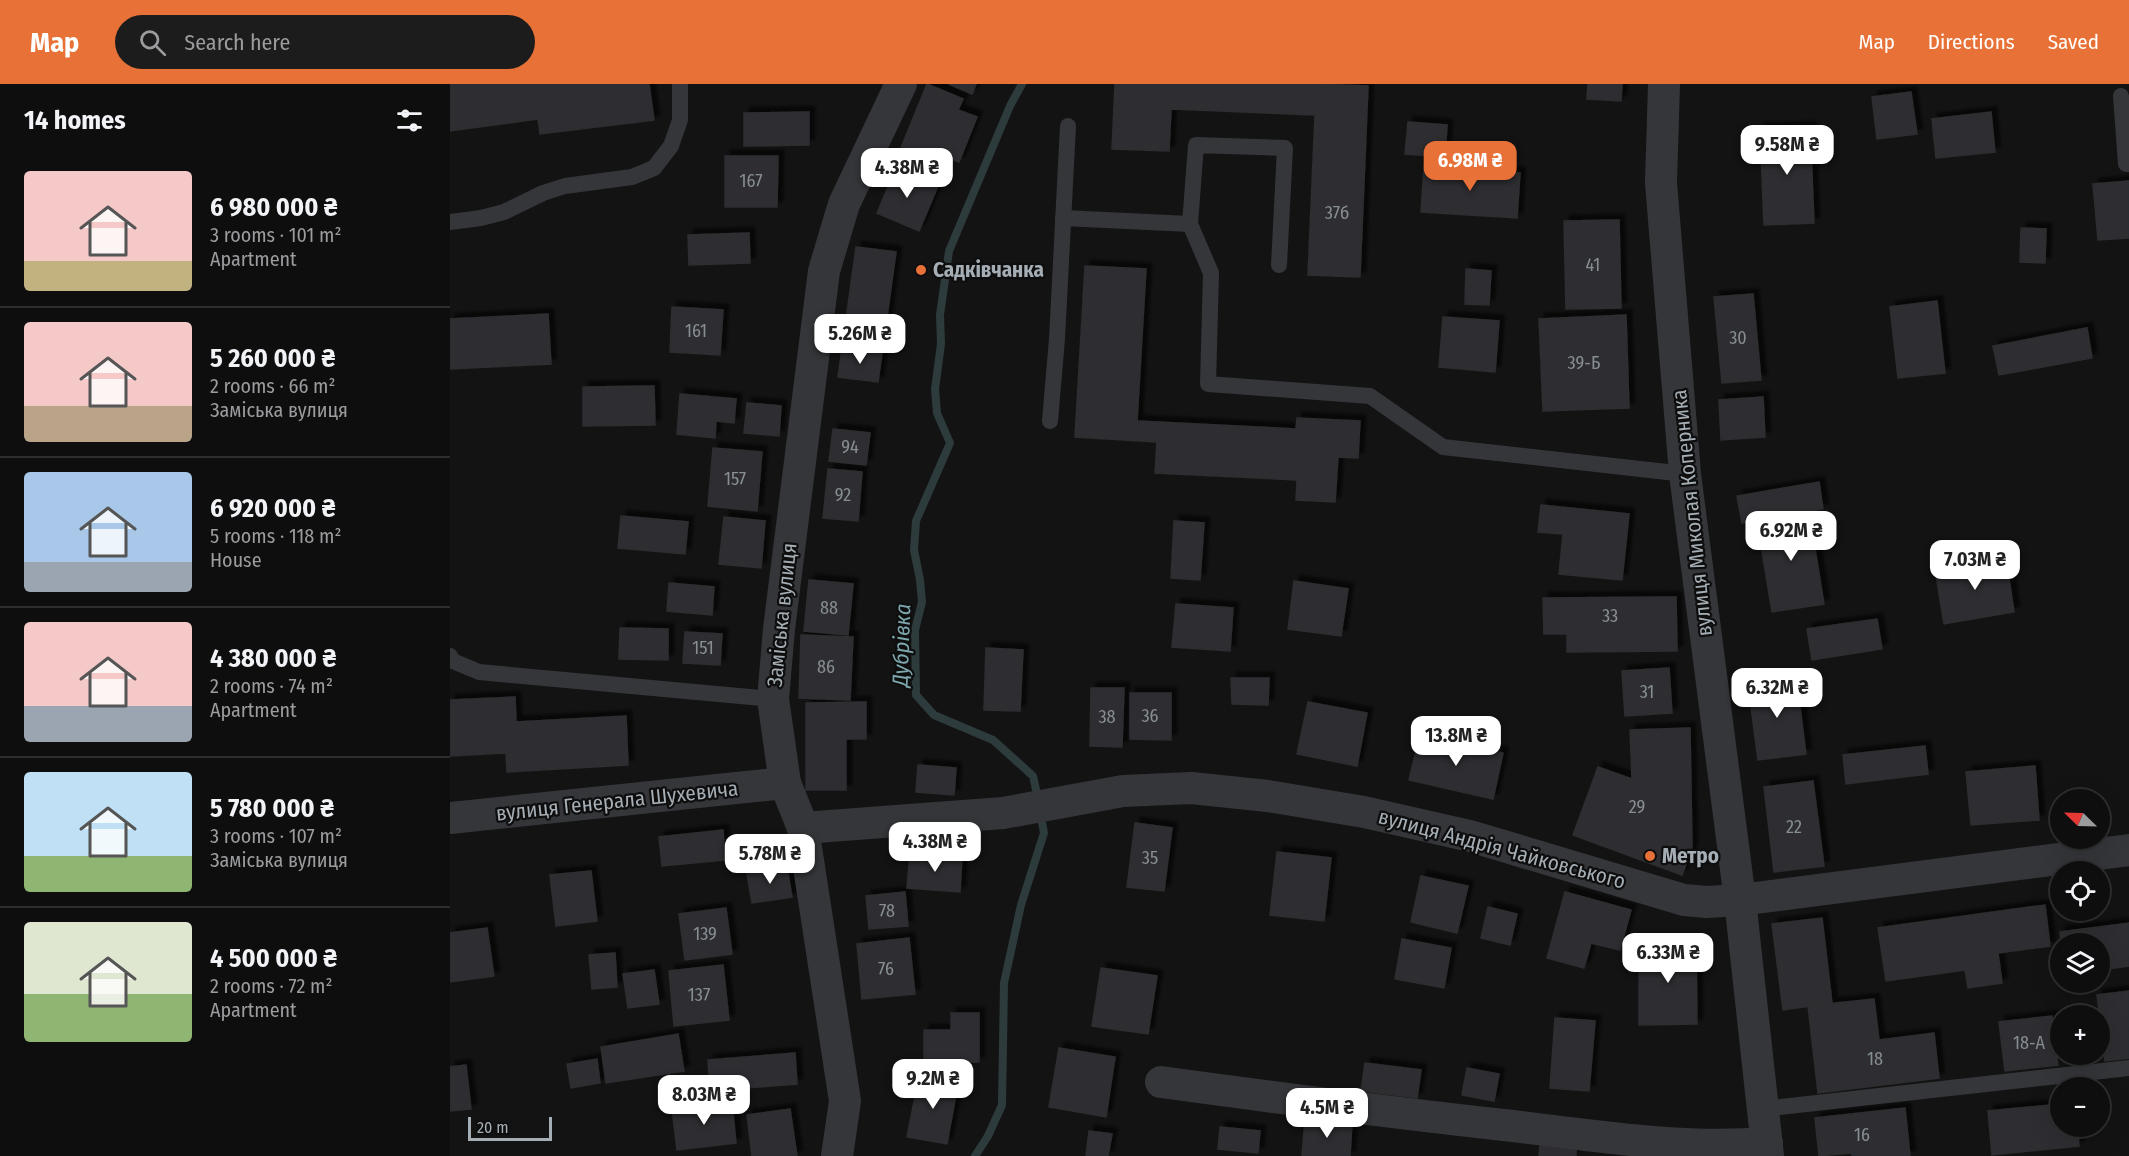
<!DOCTYPE html>
<html lang="en">
<head>
<meta charset="utf-8">
<style>
  body { margin:0; font-family:"Fira Sans Condensed",sans-serif; background:#1c1c1d; color:#f1f3f6; height:100vh; display:flex; flex-direction:column; font-size:22px; white-space:nowrap }
  * { box-sizing:border-box; margin:0 }
  p { font-size:20px; color:#9b9c9e }
  .icon { flex:none; width:33px; height:33px; fill:none; stroke:currentColor; stroke-width:2; stroke-linecap:round; stroke-linejoin:round }
  .map { position:relative; flex:1; overflow:hidden }
  .details { display:flex; flex-direction:column; background:#0e0e0f; width:450px }
  .details>* { flex:none }
  .needle { width:39px; rotate:293deg }
  .tools { position:absolute; left:1600px; top:705px; display:grid; gap:12px }
  .tools a { display:grid; place-items:center; width:60px; height:60px; border-radius:50%; background:#0e0e0f; box-shadow:0 6px 24px #0002,0 0 0 2px #2e2e2f; font-size:30px }
  .scale { position:absolute; left:18px; bottom:15px; width:84px; box-sizing:border-box; padding-left:6px; border:3px solid #a5aeb4; border-top:0; font-size:16px; line-height:21px; white-space:nowrap; color:#a5aeb4; -webkit-text-stroke:4px #0e0e0f; paint-order:stroke }
  .price { position:absolute; translate:-50% -51px; padding:0 14px; border-radius:12px; background:#fff; color:#222; font-size:20px; line-height:39px; filter:drop-shadow(0 2px 3px #0008) }
  .price::after { content:''; position:absolute; left:50%; top:36px; width:18px; height:14px; margin-left:-9px; background:inherit; clip-path:polygon(0 0,100% 0,50% 100%) }
  .price.active { background:#e77137; color:#fff }
  ul { padding:0; list-style:none }
  li { display:flex; align-items:center; gap:18px; height:150px; padding:0 24px }
  li+li { border-top:2px solid #2e2e2f }
  li span { display:grid; place-items:center; flex:none; width:168px; height:120px; border-radius:6px; color:#555 }
  li>.icon { margin-inline-start:auto }
  span .icon { width:72px; height:72px; fill:#fffc; stroke-width:1 }
  li b { font-size:26px }
  h2 { display:flex; justify-content:space-between; align-items:center; height:72px; padding:0 24px; font-size:26px }
  header { display:flex; align-items:center; gap:36px; box-sizing:border-box; height:84px; padding:0 30px; background:#e77137; color:#fff }
  header strong { font-size:28px }
  nav { display:flex; gap:33px; margin-inline-start:auto; font-size:21px }
  .search { width:420px; height:54px; background:#1c1c1d; display:flex; align-items:center; gap:15px; box-sizing:border-box; padding:0 21px; border-radius:33px; color:#9b9c9e; font-size:22px }
  main { display:flex; flex:1; min-height:0 }
  .map>svg:first-child { display:block }
  .lines { fill:none; stroke-linecap:round; stroke-linejoin:round }
  .stream { stroke:#2d3b3c; stroke-width:8 }
  .building { fill:#2e2e30; stroke:#2d2e30; stroke-width:1.5; filter:url(#shadow) }
  .lane { stroke:#343639; stroke-width:16 }
  .street { stroke:#343639; stroke-width:32 }
  .poi-dot { fill:#e77137; stroke:#0e0e0f; stroke-width:2 }
  .labels { text-anchor:middle; stroke-width:4.5; stroke-linejoin:round; paint-order:stroke }
  .number-label { font-size:18px; fill:#878e93 }
  .poi-label { font-size:21px; font-weight:bold; fill:#a5aeb4; stroke:#0e0e0f; text-anchor:start }
  .street-label { font-size:21px; fill:#a5aeb4; stroke:#0e0e0f }
  .water-label { font-size:22px; font-style:italic; fill:#7da7ad; stroke:#0e0e0f }
</style>
</head>
<body>
<header>
<strong>Map</strong>
<div class="search"><svg class="icon" aria-label="search" viewBox="0 0 24 24"><circle cx="10" cy="10" r="6"/><path d="M15 15l6 6"/></svg>Search here</div>
<nav><a>Map</a><a>Directions</a><a>Saved</a></nav>
</header>
<main>
<section class="details">
<h2>14 homes<svg class="icon" aria-label="filters" viewBox="0 0 24 24"><path d="M4 7h16M4 17h16"/><circle cx="9" cy="7" r="2"/><circle cx="15" cy="17" r="2"/></svg></h2>
<ul>
<li><span style="background:linear-gradient(#f6c9c9 75%,#c2b280 0)"><svg class="icon" aria-label="home" viewBox="0 0 24 24"><path d="M3 11l9-7 9 7M6 9v11h12V9"/></svg></span><div><b>6 980 000 ₴</b><p>3 rooms · 101 m²</p><p>Apartment</p></div></li>
<li><span style="background:linear-gradient(#f6c9c9 70%,#b9a48a 0)"><svg class="icon" aria-label="home" viewBox="0 0 24 24"><path d="M3 11l9-7 9 7M6 9v11h12V9"/></svg></span><div><b>5 260 000 ₴</b><p>2 rooms · 66 m²</p><p>Заміська вулиця</p></div></li>
<li><span style="background:linear-gradient(#a9c7e8 75%,#9aa5b1 0)"><svg class="icon" aria-label="home" viewBox="0 0 24 24"><path d="M3 11l9-7 9 7M6 9v11h12V9"/></svg></span><div><b>6 920 000 ₴</b><p>5 rooms · 118 m²</p><p>House</p></div></li>
<li><span style="background:linear-gradient(#f6c9c9 70%,#9aa5b1 0)"><svg class="icon" aria-label="home" viewBox="0 0 24 24"><path d="M3 11l9-7 9 7M6 9v11h12V9"/></svg></span><div><b>4 380 000 ₴</b><p>2 rooms · 74 m²</p><p>Apartment</p></div></li>
<li><span style="background:linear-gradient(#bfe0f5 70%,#8fb573 0)"><svg class="icon" aria-label="home" viewBox="0 0 24 24"><path d="M3 11l9-7 9 7M6 9v11h12V9"/></svg></span><div><b>5 780 000 ₴</b><p>3 rooms · 107 m²</p><p>Заміська вулиця</p></div></li>
<li><span style="background:linear-gradient(#dfe7d0 60%,#8fb573 0)"><svg class="icon" aria-label="home" viewBox="0 0 24 24"><path d="M3 11l9-7 9 7M6 9v11h12V9"/></svg></span><div><b>4 500 000 ₴</b><p>2 rooms · 72 m²</p><p>Apartment</p></div></li>
</ul>
</section>
<div class="map">
<svg width="1679" height="1072" viewBox="0 0 1679 1072">
  <defs>
    <filter id="shadow"><feDropShadow dx="5.5" dy="-5.5" stdDeviation="1.5" flood-color="#0009"/></filter>
  </defs>
  <rect width="100%" height="100%" fill="#131314"/>
  <g class="lines">
    <!-- stream -->
    <g class="stream">
      <polyline points="572,0 560,22 499,167 490,231 491,260 485,305 487,329 500,359 466,437 464,466 470,496 472,518 465,546 466,611 484,631 543,656 583,692 588,715"/>
      <polyline points="525,1072 538,1052 552,1021 554,899 571,821 594,749 590,728"/>
    </g>
  </g>
  <!-- building -->
  <g class="building">
    <polygon points="0,0 199,0 204,36 90,50 88,35 0,47"/>
    <polygon points="477,0 513,15 508,26 527,33 509,78 490,71 484,86 448,71"/>
    <polygon points="499,0 526,0 522,10"/>
    <polygon points="665,0 863,0 918,2 910,193 858,191 865,31 721,25 719,67 662,65"/>
    <polygon points="1138,0 1172,0 1171,17 1137,15"/>
    <polygon points="1461,8 1467,50 1427,55 1422,13"/>
    <polygon points="359,28 359,61 294,62 294,29"/>
    <polygon points="1541,28 1545,68 1486,74 1482,35"/>
    <polygon points="958,38 997,41 995,73 955,70"/>
    <polygon points="1360,43 1364,139 1314,141 1310,45"/>
    <polygon points="275,72 328,72 327,123 275,123"/>
    <polygon points="974,83 1070,89 1067,134 971,128"/>
    <polygon points="446,84 488,102 469,147 427,129"/>
    <polygon points="1679,97 1679,154 1648,156 1643,100"/>
    <polygon points="1169,136 1171,224 1116,225 1114,137"/>
    <polygon points="1571,144 1596,145 1595,179 1570,178"/>
    <polygon points="299,149 300,179 239,181 238,151"/>
    <polygon points="406,163 446,168 432,269 392,264"/>
    <polygon points="635,182 696,185 687,337 846,345 847,334 910,337 908,374 888,373 885,418 846,416 847,396 705,389 707,358 625,353"/>
    <polygon points="1016,185 1041,187 1039,221 1015,220"/>
    <polygon points="1303,210 1311,296 1272,299 1264,213"/>
    <polygon points="1487,217 1495,289 1448,294 1440,223"/>
    <polygon points="222,223 273,226 270,271 220,268"/>
    <polygon points="98,230 101,280 0,285 0,235"/>
    <polygon points="1176,231 1179,324 1093,327 1089,235"/>
    <polygon points="993,233 1049,237 1045,288 989,283"/>
    <polygon points="1637,244 1642,274 1549,291 1543,262"/>
    <polygon points="392,264 432,269 428,298 388,293"/>
    <polygon points="204,302 205,341 133,342 133,303"/>
    <polygon points="230,310 286,315 284,339 266,337 265,354 227,350"/>
    <polygon points="1313,313 1315,353 1271,356 1269,316"/>
    <polygon points="297,319 331,322 329,352 294,349"/>
    <polygon points="383,345 420,349 416,381 379,377"/>
    <polygon points="263,364 312,368 307,427 258,422"/>
    <polygon points="378,385 412,388 408,437 373,434"/>
    <polygon points="1369,398 1373,425 1292,439 1287,412"/>
    <polygon points="1091,421 1179,430 1172,496 1109,490 1113,450 1088,448"/>
    <polygon points="1359,428 1374,520 1322,528 1307,437"/>
    <polygon points="171,432 238,438 235,470 168,464"/>
    <polygon points="274,433 315,437 311,484 269,480"/>
    <polygon points="724,437 754,439 750,496 721,494"/>
    <polygon points="1556,474 1564,528 1494,540 1485,485"/>
    <polygon points="359,496 403,500 398,551 354,547"/>
    <polygon points="844,497 898,505 891,552 838,545"/>
    <polygon points="219,499 264,503 262,531 217,527"/>
    <polygon points="1226,513 1227,567 1117,568 1117,550 1094,550 1093,514"/>
    <polygon points="726,520 783,524 780,567 722,563"/>
    <polygon points="1427,535 1432,565 1362,576 1357,545"/>
    <polygon points="170,544 218,545 218,576 169,575"/>
    <polygon points="235,548 272,550 270,581 233,579"/>
    <polygon points="351,551 403,553 400,616 349,614"/>
    <polygon points="536,564 573,566 570,627 534,626"/>
    <polygon points="1219,584 1222,629 1175,632 1172,587"/>
    <polygon points="1346,593 1356,670 1308,676 1298,600"/>
    <polygon points="781,594 819,594 818,621 782,620"/>
    <polygon points="641,604 674,604 672,663 640,662"/>
    <polygon points="680,609 721,609 721,656 680,655"/>
    <polygon points="65,613 66,638 176,632 178,681 57,688 56,669 0,672 0,616"/>
    <polygon points="416,618 416,655 396,655 396,706 356,706 356,619"/>
    <polygon points="858,618 917,629 907,682 847,670"/>
    <polygon points="1240,644 1242,764 1232,791 1123,751 1148,683 1182,695 1180,646"/>
    <polygon points="970,651 1053,669 1043,715 959,696"/>
    <polygon points="1475,662 1478,690 1396,700 1393,671"/>
    <polygon points="468,681 506,684 504,711 466,708"/>
    <polygon points="1585,682 1589,736 1521,741 1516,688"/>
    <polygon points="1363,697 1374,782 1324,788 1314,703"/>
    <polygon points="685,739 722,744 714,807 677,803"/>
    <polygon points="273,746 275,776 212,782 209,753"/>
    <polygon points="827,768 881,774 874,837 820,831"/>
    <polygon points="460,769 512,773 510,808 457,804"/>
    <polygon points="337,783 342,813 302,819 297,790"/>
    <polygon points="141,787 147,837 106,842 100,791"/>
    <polygon points="971,792 1018,802 1007,849 961,838"/>
    <polygon points="455,808 458,842 419,845 416,812"/>
    <polygon points="1115,808 1181,826 1170,866 1141,859 1134,884 1097,874"/>
    <polygon points="1595,821 1600,862 1548,869 1552,899 1518,904 1515,886 1436,897 1428,844"/>
    <polygon points="1038,823 1067,830 1060,861 1031,854"/>
    <polygon points="276,824 282,870 235,876 229,830"/>
    <polygon points="1372,834 1382,919 1333,926 1322,840"/>
    <polygon points="1679,839 1679,882 1650,886 1650,860 1611,860 1610,848"/>
    <polygon points="37,844 44,892 0,898 0,849"/>
    <polygon points="459,854 465,910 412,915 407,860"/>
    <polygon points="952,855 1001,864 994,904 945,895"/>
    <polygon points="1246,859 1247,940 1189,941 1189,860"/>
    <polygon points="165,869 167,903 142,905 139,871"/>
    <polygon points="273,881 279,936 224,942 219,887"/>
    <polygon points="651,884 707,892 698,950 642,942"/>
    <polygon points="204,886 209,920 178,924 173,890"/>
    <polygon points="1679,907 1679,974 1655,977 1647,911"/>
    <polygon points="1424,915 1429,956 1484,949 1489,994 1368,1009 1358,922"/>
    <polygon points="501,929 529,929 529,978 474,979 474,946 501,946"/>
    <polygon points="1602,932 1608,981 1555,987 1549,938"/>
    <polygon points="1105,934 1145,937 1139,1007 1100,1004"/>
    <polygon points="228,950 234,987 156,999 151,963"/>
    <polygon points="609,964 665,973 656,1033 599,1023"/>
    <polygon points="345,969 347,1000 260,1007 258,976"/>
    <polygon points="147,975 150,999 121,1004 117,980"/>
    <polygon points="915,979 971,986 967,1014 911,1007"/>
    <polygon points="16,981 21,1025 0,1027 0,983"/>
    <polygon points="1017,984 1049,990 1044,1017 1012,1011"/>
    <polygon points="469,992 508,999 497,1060 457,1053"/>
    <polygon points="282,1019 286,1059 227,1066 222,1025"/>
    <polygon points="1611,1020 1611,1042 1627,1042 1629,1062 1542,1071 1538,1027"/>
    <polygon points="1455,1024 1460,1072 1402,1072 1402,1069 1369,1072 1365,1034"/>
    <polygon points="340,1025 347,1072 302,1072 297,1031"/>
    <polygon points="855,1036 902,1039 900,1072 852,1072"/>
    <polygon points="770,1043 810,1047 808,1069 768,1065"/>
    <polygon points="639,1047 662,1050 658,1072 636,1072"/>
    <polygon points="1090,1060 1126,1062 1126,1072 1089,1072"/>
  </g>
  <g class="lines">
    <!-- lane -->
    <g class="lane">
      <polyline points="1671,12 1676,80 1679,80"/>
      <polyline points="613,134 740,140"/>
      <polyline points="0,138 31,134 54,128 93,109 115,102 182,93 204,84 221,62 230,36 230,0"/>
      <polyline points="829,181 835,64 746,61 740,140 761,189 758,300 920,312 993,363 1235,390"/>
      <polyline points="600,337 607,255 618,42"/>
      <polyline points="0,572 3,577 29,588 323,615"/>
      <polyline points="1312,1025 1679,984"/>
    </g>
    <!-- street -->
    <g class="street">
      <polyline points="1214,0 1211,99 1235,390 1290,816 1318,1072"/>
      <polyline points="0,734 335,699"/>
      <polyline points="353,744 553,729 673,707 741,704 818,712 914,728 1020,752 1234,816 1256,818 1290,816 1679,766"/>
      <path d="M711 998C828 1014 945 1029 1063 1042 1147 1052 1232 1066 1317 1059"/>
      <polyline points="387,1072 395,1017 353,744 335,699 323,615 329,545 374,187 394,120 451,0"/>
    </g>
  </g>
  <!-- markers -->
  <g class="poi-dot">
    <circle cx="471" cy="186" r="6"/>
    <circle cx="1200" cy="772" r="6"/>
  </g>
  <g class="labels">
    <!-- number labels -->
    <g class="number-label">
      <text x="301" y="103">167</text>
      <text x="887" y="135">37б</text>
      <text x="1143" y="187">41</text>
      <text x="246" y="253">161</text>
      <text x="1288" y="260">30</text>
      <text x="1134" y="285">39-Б</text>
      <text x="400" y="369">94</text>
      <text x="285" y="401">157</text>
      <text x="393" y="417">92</text>
      <text x="379" y="530">88</text>
      <text x="1160" y="538">33</text>
      <text x="253" y="570">151</text>
      <text x="376" y="589">86</text>
      <text x="1197" y="614">31</text>
      <text x="700" y="638">36</text>
      <text x="657" y="639">38</text>
      <text x="1187" y="729">29</text>
      <text x="1344" y="749">22</text>
      <text x="700" y="780">35</text>
      <text x="437" y="833">78</text>
      <text x="255" y="856">139</text>
      <text x="436" y="891">76</text>
      <text x="249" y="917">137</text>
      <text x="1579" y="965">18-А</text>
      <text x="1425" y="981">18</text>
      <text x="1412" y="1057">16</text>
    </g>
    <!-- poi labels -->
    <g class="poi-label">
      <text x="483" y="193">Садкiвчанка</text>
      <text x="1212" y="779">Метро</text>
    </g>
    <!-- street labels -->
    <g class="street-label">
      <text transform="translate(1242 429) rotate(-96)" y="7">вулиця Миколая Коперника</text>
      <text transform="translate(332 531) rotate(-84)" y="7">Заміська вулиця</text>
      <text transform="translate(167 717) rotate(-6)" y="7">вулиця Генерала Шухевича</text>
      <text transform="translate(1052 765) rotate(15)" y="7">вулиця Андрія Чайковського</text>
    </g>
    <!-- water labels -->
    <g class="water-label">
      <text transform="translate(451 561) rotate(-88)" y="8">Дубрівка</text>
    </g>
  </g>
</svg>
<div class="tools">
<a><svg class="needle" viewBox="-14 -14 28 28"><path d="M0-13l5 13h-10z" fill="#e53935"/><path d="M0 13l5-13h-10z" fill="#9b9c9e"/></svg></a>
<a><svg class="icon" aria-label="locate" viewBox="0 0 24 24"><circle cx="12" cy="12" r="6"/><path d="M12 2v4M12 18v4M2 12h4M18 12h4"/></svg></a>
<a><svg class="icon" aria-label="layers" viewBox="0 0 24 24"><path d="M12 4l9 5-9 5-9-5zM3 14l9 5 9-5"/></svg></a>
<a>+</a>
<a>−</a>
</div>
<div class="scale">20 m</div>
<b class="price" style="left:1337px;top:92px">9.58M ₴</b>
<b class="price active" style="left:1020px;top:108px">6.98M ₴</b>
<b class="price" style="left:457px;top:115px">4.38M ₴</b>
<b class="price" style="left:410px;top:281px">5.26M ₴</b>
<b class="price" style="left:1341px;top:478px">6.92M ₴</b>
<b class="price" style="left:1525px;top:507px">7.03M ₴</b>
<b class="price" style="left:1327px;top:635px">6.32M ₴</b>
<b class="price" style="left:1006px;top:683px">13.8M ₴</b>
<b class="price" style="left:485px;top:789px">4.38M ₴</b>
<b class="price" style="left:320px;top:801px">5.78M ₴</b>
<b class="price" style="left:1218px;top:900px">6.33M ₴</b>
<b class="price" style="left:483px;top:1026px">9.2M ₴</b>
<b class="price" style="left:254px;top:1042px">8.03M ₴</b>
<b class="price" style="left:877px;top:1055px">4.5M ₴</b>
</div>
</main>
</body>
</html>
